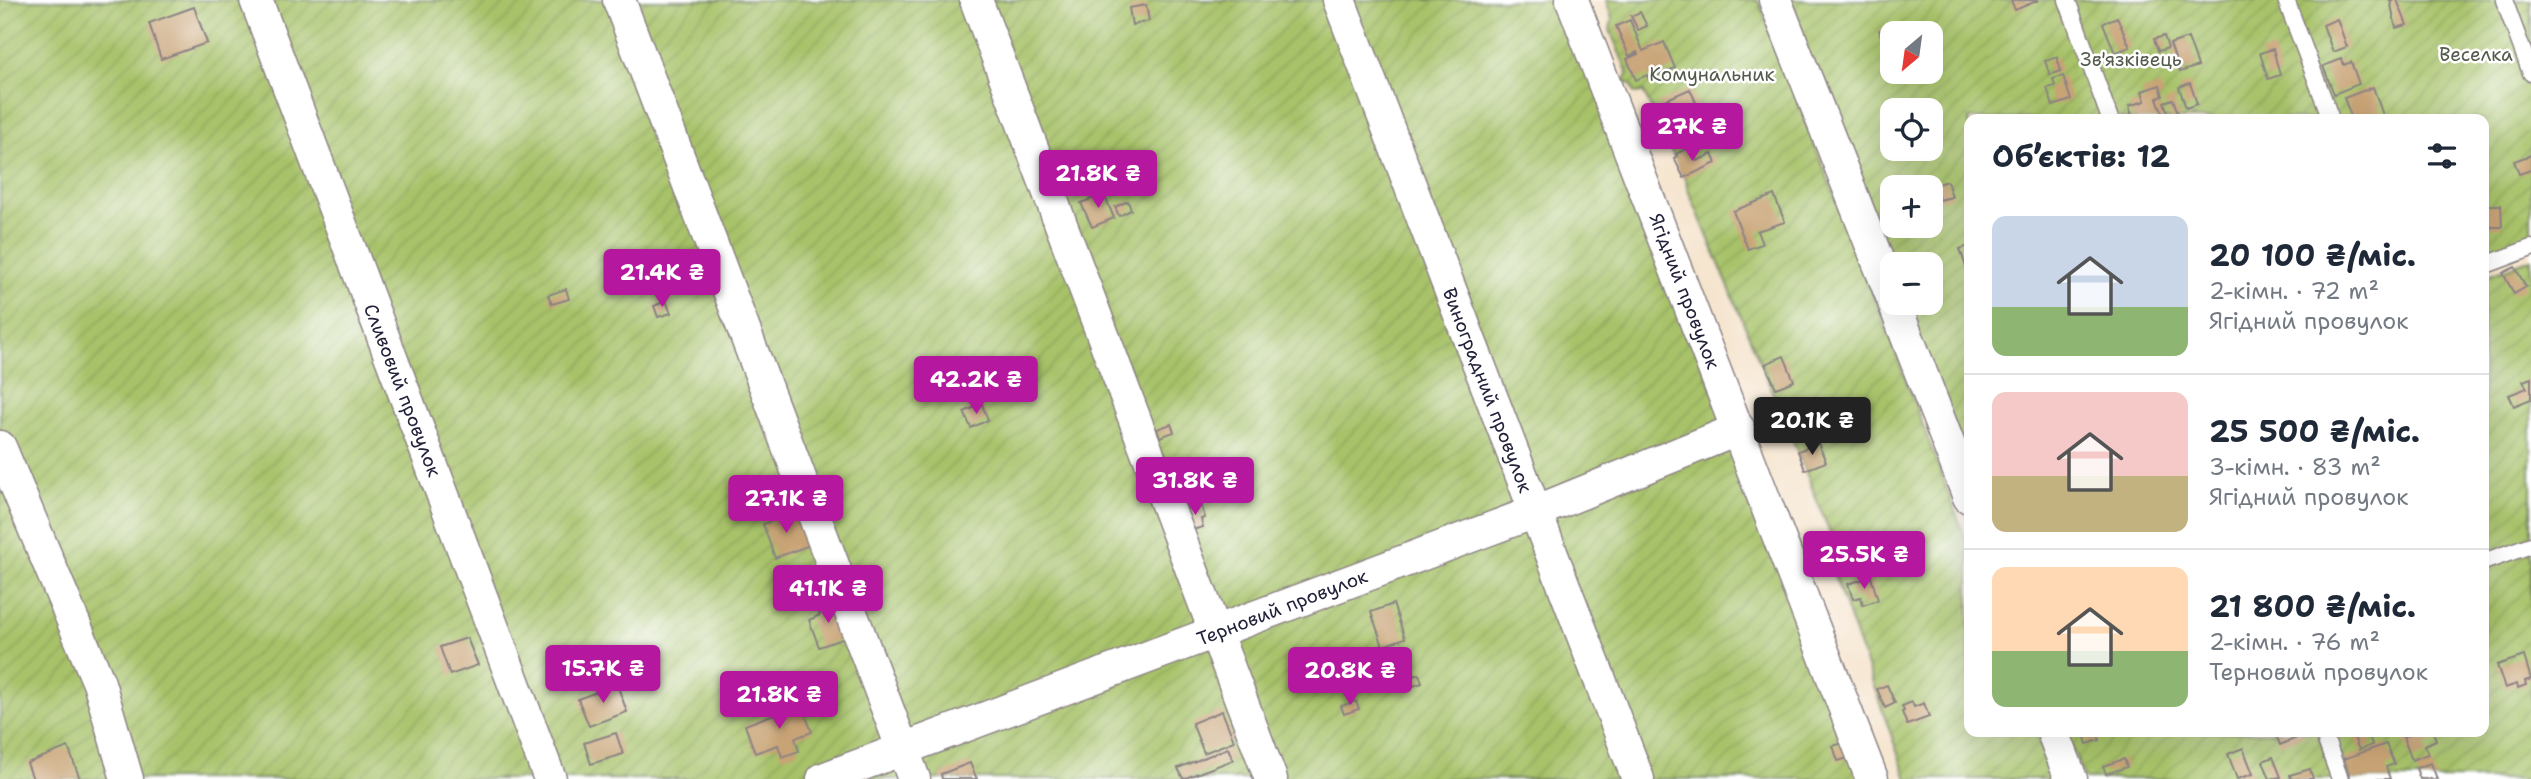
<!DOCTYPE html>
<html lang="uk">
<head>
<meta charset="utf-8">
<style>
  body { margin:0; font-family:"Shantell Sans",sans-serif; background:#f2f2f3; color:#1f2937; height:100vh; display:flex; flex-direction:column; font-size:26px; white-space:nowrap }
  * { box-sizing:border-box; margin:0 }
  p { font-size:23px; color:#747a83 }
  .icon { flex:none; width:38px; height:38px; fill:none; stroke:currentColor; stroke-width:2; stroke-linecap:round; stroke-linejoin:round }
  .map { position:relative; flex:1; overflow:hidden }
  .side { position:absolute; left:1964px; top:114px; width:525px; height:623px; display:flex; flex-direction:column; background:#fff; border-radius:14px; box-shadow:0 7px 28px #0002 }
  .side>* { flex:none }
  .needle { width:46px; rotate:209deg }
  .buttons { position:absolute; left:1880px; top:21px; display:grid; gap:14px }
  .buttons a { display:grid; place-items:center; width:63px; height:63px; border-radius:14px; background:#fff; box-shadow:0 7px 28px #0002; font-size:35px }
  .price { position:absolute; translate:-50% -60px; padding:0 16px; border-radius:7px; background:#b5179e; color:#fff; font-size:23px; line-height:46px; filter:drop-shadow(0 2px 4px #0008) }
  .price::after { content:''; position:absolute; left:50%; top:42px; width:21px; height:16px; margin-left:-10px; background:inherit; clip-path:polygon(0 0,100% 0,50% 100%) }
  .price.selected { background:#222; color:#fff }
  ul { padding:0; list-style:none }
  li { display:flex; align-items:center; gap:21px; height:175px; padding:0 28px }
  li+li { border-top:2px solid #e0e1e3 }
  li span { display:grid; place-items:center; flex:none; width:196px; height:140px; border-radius:14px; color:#555 }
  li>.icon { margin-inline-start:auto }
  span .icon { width:84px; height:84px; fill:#fffc; stroke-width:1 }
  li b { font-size:30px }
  h2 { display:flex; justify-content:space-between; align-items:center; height:84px; padding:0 28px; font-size:30px }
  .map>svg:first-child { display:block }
  .garden { fill:url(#garden-furrows); stroke:#647252; stroke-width:2; fill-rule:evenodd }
  .building { fill:#c8a374 }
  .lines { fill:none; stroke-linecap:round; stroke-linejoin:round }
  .lane-casing { stroke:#8c8384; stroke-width:19 }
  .street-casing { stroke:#8c8384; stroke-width:35 }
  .lane { stroke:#fff; stroke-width:16 }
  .street { stroke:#fff; stroke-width:32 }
  .labels { text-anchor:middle; stroke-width:5; stroke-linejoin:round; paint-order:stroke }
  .park-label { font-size:19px; fill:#515a4b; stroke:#fff }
  .street-label { font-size:19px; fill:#22223b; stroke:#fff }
</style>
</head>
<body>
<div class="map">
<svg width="2531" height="779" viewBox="0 0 2531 779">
  <defs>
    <pattern id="garden-furrows" width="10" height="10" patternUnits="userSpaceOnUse" patternTransform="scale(1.75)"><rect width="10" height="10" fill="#a7c269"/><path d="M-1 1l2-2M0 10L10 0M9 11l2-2" fill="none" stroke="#8fa65c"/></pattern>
  </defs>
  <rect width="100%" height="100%" fill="#fff"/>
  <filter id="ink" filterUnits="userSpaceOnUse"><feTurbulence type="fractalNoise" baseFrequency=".0143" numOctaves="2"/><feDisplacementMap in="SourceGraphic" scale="14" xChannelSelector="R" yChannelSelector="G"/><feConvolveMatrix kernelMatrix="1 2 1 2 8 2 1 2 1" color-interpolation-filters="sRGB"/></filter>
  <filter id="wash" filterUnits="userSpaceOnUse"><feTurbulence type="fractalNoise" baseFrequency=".00686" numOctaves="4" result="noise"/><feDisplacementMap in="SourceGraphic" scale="28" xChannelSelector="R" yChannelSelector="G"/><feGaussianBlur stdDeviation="1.57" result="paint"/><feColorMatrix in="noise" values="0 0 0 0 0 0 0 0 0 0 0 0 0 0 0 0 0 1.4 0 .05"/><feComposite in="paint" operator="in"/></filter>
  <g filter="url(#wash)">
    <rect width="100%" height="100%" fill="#f5e4cd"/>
    <!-- garden -->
    <g class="garden">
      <polygon points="0,0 1563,0 1863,779 0,779"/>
      <polygon points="1606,0 1758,0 1878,306 1969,548 1969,732 2036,732 2054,779 1907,779 1833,572 1835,546 1805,470 1687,187 1686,179 1684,178 1643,91 1635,94 1631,84 1624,82 1628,74 1610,30 1612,19"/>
      <path d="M1783 0H2531V236L2483 255V119H1969V443L1960 446 1903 303H1930V264H1892ZM1892 33H1930V72H1892ZM1892 110H1930V149H1892ZM1892 187H1930V226H1892Z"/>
      <polygon points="2531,259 2531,779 2350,779 2332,732 2483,732 2483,277"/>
      <polygon points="2065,732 2317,732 2335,779 2085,779"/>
    </g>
    <g id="blocks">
      <!-- building -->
      <g class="building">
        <polygon points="2011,0 2039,0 2015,10"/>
        <polygon points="2390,0 2397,0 2407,25 2396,28"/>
        <polygon points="1146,5 1149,21 1132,25 1129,8"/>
        <polygon points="194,7 207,43 161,59 149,23"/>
        <polygon points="1640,12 1647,26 1638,30 1631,16"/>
        <polygon points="2117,17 2130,47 2115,53 2103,23"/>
        <polygon points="2337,19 2347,47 2333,52 2323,25"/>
        <polygon points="1630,20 1643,51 1664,42 1675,68 1649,79 1647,75 1636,80 1627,59 1638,54 1637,52 1629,56 1616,26"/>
        <polygon points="1893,25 1896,33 1892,33 1892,44 1885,47 1879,30"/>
        <polygon points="2164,36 2168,48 2158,51 2154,39"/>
        <polygon points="2188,38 2198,66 2180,72 2170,44"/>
        <polygon points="2273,49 2280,75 2268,79 2260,53"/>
        <polygon points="2057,57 2061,71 2050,75 2045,61"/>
        <polygon points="2342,59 2344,65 2351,62 2359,84 2334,94 2323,66"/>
        <polygon points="2063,76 2071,100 2053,106 2047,88 2055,86 2053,79"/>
        <polygon points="2190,83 2197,104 2186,108 2179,87"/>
        <polygon points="2160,85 2163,96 2157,98 2165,119 2133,119 2129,106 2145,101 2142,91"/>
        <polygon points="2373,87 2384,118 2352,119 2344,98"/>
        <polygon points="1690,89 1709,132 1684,141 1675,122 1668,125 1658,103"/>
        <polygon points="2173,99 2180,119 2170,119 2164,102"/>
        <polygon points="1690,147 1697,161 1712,154 1716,163 1684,178 1674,158 1677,156 1676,154"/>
        <polygon points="2531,155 2531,170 2519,174 2514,161"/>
        <polygon points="1947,181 1952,197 1939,200 1935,185"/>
        <polygon points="1104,194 1114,218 1092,227 1081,203"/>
        <polygon points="1774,195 1785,222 1757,231 1762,244 1748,249 1733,211"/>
        <polygon points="1128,201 1131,210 1119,216 1115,207"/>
        <polygon points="2486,205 2501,205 2502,227 2487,227"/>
        <polygon points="1969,246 1969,273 1968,273 1960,249"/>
        <polygon points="2515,267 2526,287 2514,294 2503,273"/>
        <polygon points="566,289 569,299 552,304 548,295"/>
        <polygon points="666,301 671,313 658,317 654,306"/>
        <polygon points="1784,356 1794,381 1776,388 1765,364"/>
        <polygon points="2531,378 2531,399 2514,406 2509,395 2527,388 2523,381"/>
        <polygon points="982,404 988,420 971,428 964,412"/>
        <polygon points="1171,424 1174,432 1160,437 1157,429"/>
        <polygon points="1818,443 1826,462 1805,470 1798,451"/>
        <polygon points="1201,504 1205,518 1201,519 1203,527 1192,530 1184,510"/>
        <polygon points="798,512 810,545 775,558 763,524"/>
        <polygon points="1871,577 1878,600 1863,605 1861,597 1853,599 1848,584"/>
        <polygon points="834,601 848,637 819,647 809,620 820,615 816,607"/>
        <polygon points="1393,604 1405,638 1383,646 1371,612"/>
        <polygon points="467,638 478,665 450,675 440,647"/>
        <polygon points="2524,656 2531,679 2525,681 2526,685 2518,688 2517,684 2505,688 2497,665"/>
        <polygon points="1419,674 1422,683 1410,687 1409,684 1400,687 1398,681"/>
        <polygon points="617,684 627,712 589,726 578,699"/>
        <polygon points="1887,685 1895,703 1885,708 1877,689"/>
        <polygon points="1356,701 1359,709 1344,714 1341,706"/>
        <polygon points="1912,702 1914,707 1924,703 1929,717 1907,725 1902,712 1904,711 1902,706"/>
        <polygon points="801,704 812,732 795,738 799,751 782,757 778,745 755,753 745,725"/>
        <polygon points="1222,711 1234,741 1204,753 1192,723"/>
        <polygon points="2083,732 2097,732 2100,740 2087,744"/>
        <polygon points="2275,732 2303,732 2304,735 2280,745"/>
        <polygon points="2352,732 2368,732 2372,745 2359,750"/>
        <polygon points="2416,732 2433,732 2436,740 2425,745 2428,754 2412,760 2403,737"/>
        <polygon points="616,733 623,754 591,764 584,743"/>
        <polygon points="1843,743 1848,758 1838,761 1833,746"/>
        <polygon points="2386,744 2394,764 2386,767 2390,779 2351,779 2343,759"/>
        <polygon points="68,747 80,779 33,779 27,763"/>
        <polygon points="1228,748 1233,760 1183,779 1178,768"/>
        <polygon points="2243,748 2253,774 2237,779 2228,754"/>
        <polygon points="2273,757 2281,777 2270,779 2263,761"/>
        <polygon points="2124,759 2127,767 2106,774 2103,766"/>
        <polygon points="970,763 977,779 942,779 941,774"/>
        <polygon points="2431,763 2437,779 2420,779 2416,768"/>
        <polygon points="2310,769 2313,779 2291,779 2290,775"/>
      </g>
    </g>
  </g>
  <g filter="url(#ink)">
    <use href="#blocks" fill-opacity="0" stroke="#8c8384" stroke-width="2"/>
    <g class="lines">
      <!-- lane casing -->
      <g class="lane-casing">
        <g id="lane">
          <polyline points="2067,0 2110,119"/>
          <polyline points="2286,0 2331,119"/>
          <polyline points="2504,0 2531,73"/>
          <polyline points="2483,266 2531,248"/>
          <polyline points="2483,562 2531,545"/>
          <polyline points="2323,732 2340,779"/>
        </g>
      </g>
      <!-- street casing -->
      <g class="street-casing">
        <g id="street">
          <polyline points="256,0 550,779"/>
          <polyline points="619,0 914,779"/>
          <polyline points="976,0 1271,779"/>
          <polyline points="1339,0 1638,779"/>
          <polyline points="1572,0 1872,779"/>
          <polyline points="1775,0 1892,297"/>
          <polyline points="1894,303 1969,497"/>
          <polyline points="0,447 99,683 127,779"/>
          <polyline points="2053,732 2071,779"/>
          <polyline points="823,779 1535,512 1739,429"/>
        </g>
      </g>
      <!-- lane -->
      <use href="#lane" class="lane"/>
      <!-- street -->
      <use href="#street" class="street"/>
    </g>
  </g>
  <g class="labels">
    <!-- park labels -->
    <g class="park-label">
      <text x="2476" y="61">Веселка</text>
      <text x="2131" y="66">Зв'язківець</text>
      <text x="1712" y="81">Комунальник</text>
    </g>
    <!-- street labels -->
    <g class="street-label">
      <text transform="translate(1685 291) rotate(69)" y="7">Ягідний провулок</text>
      <text transform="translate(403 390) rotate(69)" y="7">Сливовий провулок</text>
      <text transform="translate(1488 390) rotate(69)" y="7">Виноградний провулок</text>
      <text transform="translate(1282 607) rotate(-21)" y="7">Терновий провулок</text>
    </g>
  </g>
</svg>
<div class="buttons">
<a><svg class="needle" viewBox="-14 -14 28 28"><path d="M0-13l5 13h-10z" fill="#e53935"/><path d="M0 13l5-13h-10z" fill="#747a83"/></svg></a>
<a><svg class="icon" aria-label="locate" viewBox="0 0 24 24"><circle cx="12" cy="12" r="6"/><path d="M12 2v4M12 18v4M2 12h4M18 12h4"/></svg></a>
<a>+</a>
<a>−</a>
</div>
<b class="price" style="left:1692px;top:163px">27K ₴</b>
<b class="price" style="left:1098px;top:210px">21.8K ₴</b>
<b class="price" style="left:662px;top:309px">21.4K ₴</b>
<b class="price" style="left:976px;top:416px">42.2K ₴</b>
<b class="price selected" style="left:1812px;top:457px">20.1K ₴</b>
<b class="price" style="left:1195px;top:517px">31.8K ₴</b>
<b class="price" style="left:786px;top:535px">27.1K ₴</b>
<b class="price" style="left:1864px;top:591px">25.5K ₴</b>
<b class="price" style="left:828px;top:625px">41.1K ₴</b>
<b class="price" style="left:603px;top:705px">15.7K ₴</b>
<b class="price" style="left:1350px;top:707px">20.8K ₴</b>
<b class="price" style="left:779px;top:731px">21.8K ₴</b>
<section class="side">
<h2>Об’єктів: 12<svg class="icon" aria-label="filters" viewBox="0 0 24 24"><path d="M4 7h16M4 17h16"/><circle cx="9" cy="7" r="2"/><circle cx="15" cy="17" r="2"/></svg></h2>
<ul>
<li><span style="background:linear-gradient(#c9d6e8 65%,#8fb573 0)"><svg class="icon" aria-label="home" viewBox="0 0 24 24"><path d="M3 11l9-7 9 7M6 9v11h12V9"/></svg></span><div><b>20 100 ₴/міс.</b><p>2-кімн. · 72 m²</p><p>Ягідний провулок</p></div></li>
<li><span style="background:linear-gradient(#f6c9c9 60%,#c2b280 0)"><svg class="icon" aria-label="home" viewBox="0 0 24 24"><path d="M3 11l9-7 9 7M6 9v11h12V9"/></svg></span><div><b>25 500 ₴/міс.</b><p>3-кімн. · 83 m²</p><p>Ягідний провулок</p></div></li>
<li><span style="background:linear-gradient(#ffd9b3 60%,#8fb573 0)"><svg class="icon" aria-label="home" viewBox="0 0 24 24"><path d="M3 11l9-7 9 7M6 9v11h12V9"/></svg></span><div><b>21 800 ₴/міс.</b><p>2-кімн. · 76 m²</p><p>Терновий провулок</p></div></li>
</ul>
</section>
</div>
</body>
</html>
